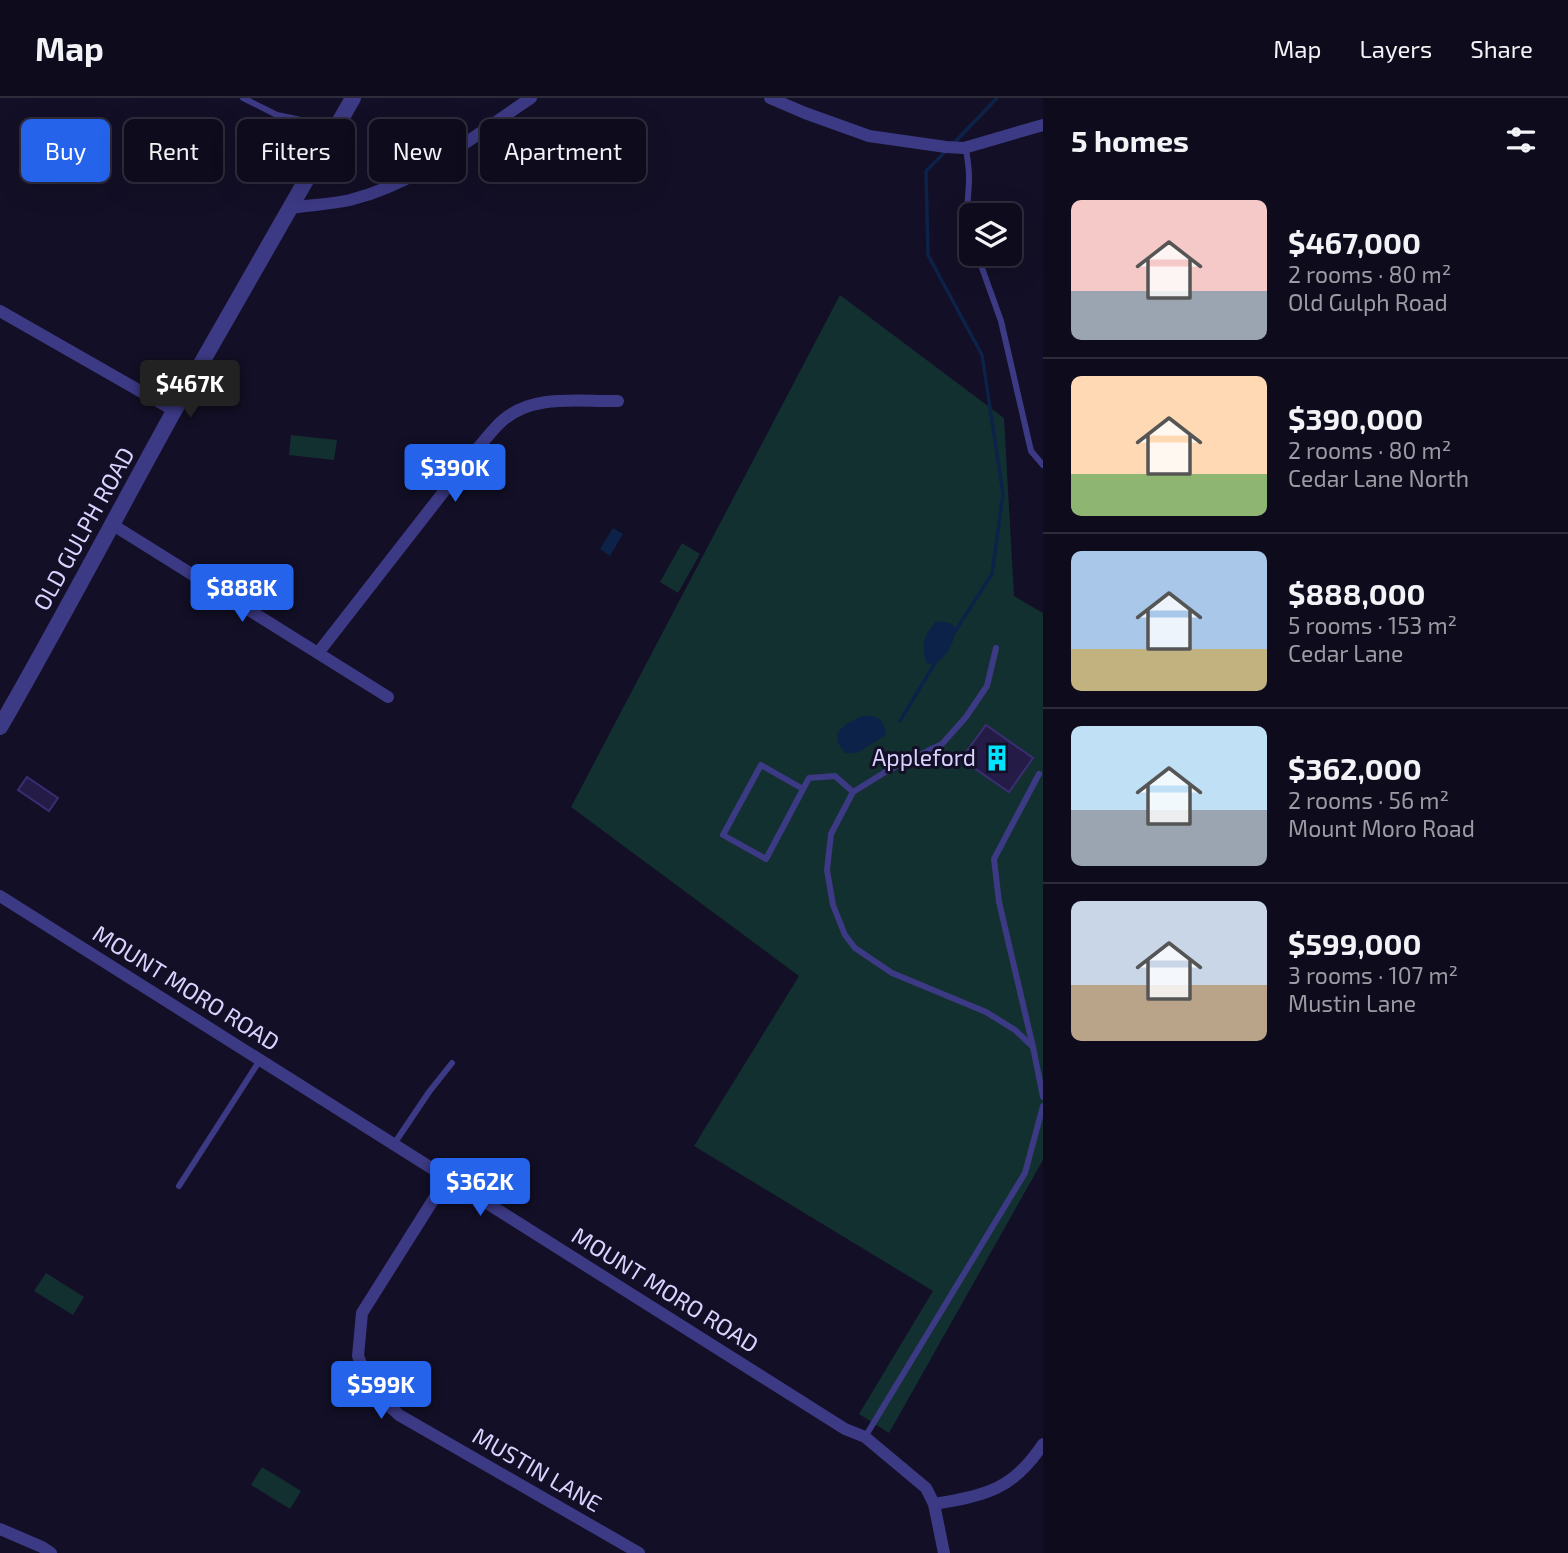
<!DOCTYPE html>
<html lang="en">
<head>
<meta charset="utf-8">
<style>
  body { margin:0; font-family:"Exo 2",sans-serif; background:#1c1929; color:#f1f3f6; height:100vh; display:flex; flex-direction:column; font-size:26px; white-space:nowrap }
  * { box-sizing:border-box; margin:0 }
  p { font-size:23px; color:#9b9ba3 }
  .icon { flex:none; width:38px; height:38px; fill:none; stroke:currentColor; stroke-width:2; stroke-linecap:round; stroke-linejoin:round }
  .map { position:relative; flex:1; overflow:hidden }
  .drawer { display:flex; flex-direction:column; background:#0e0b1c; width:525px }
  .drawer>* { flex:none }
  .hud { position:absolute; left:21px; top:21px; width:665px; height:63px; display:flex; gap:14px }
  .fabs { position:absolute; left:959px; top:105px; display:grid; gap:14px }
  .fabs a { display:grid; place-items:center; width:63px; height:63px; border-radius:10px; background:#0e0b1c; box-shadow:0 7px 28px #0002,0 0 0 2px #2e2b3b; font-size:35px }
  .price { position:absolute; translate:-50% -60px; padding:0 16px; border-radius:7px; background:#2563eb; color:#fff; font-size:23px; line-height:46px; filter:drop-shadow(0 2px 4px #0008) }
  .price::after { content:''; position:absolute; left:50%; top:42px; width:21px; height:16px; margin-left:-10px; background:inherit; clip-path:polygon(0 0,100% 0,50% 100%) }
  .price.selected { background:#222; color:#fff }
  ul { padding:0; list-style:none }
  li { display:flex; align-items:center; gap:21px; height:175px; padding:0 28px }
  li+li { border-top:2px solid #2e2b3b }
  li span { display:grid; place-items:center; flex:none; width:196px; height:140px; border-radius:10px; color:#555 }
  li>.icon { margin-inline-start:auto }
  span .icon { width:84px; height:84px; fill:#fffc; stroke-width:1 }
  li b { font-size:30px }
  h2 { display:flex; justify-content:space-between; align-items:center; height:84px; padding:0 28px; font-size:30px }
  .tag { padding:0 24px; border-radius:10px; background:#0e0b1c; box-shadow:0 7px 28px #0002,0 0 0 2px #2e2b3b; font-size:24px; line-height:63px }
  .tag.selected { background:#2563eb; color:#fff }
  header { display:flex; align-items:center; gap:42px; box-sizing:border-box; height:98px; padding:0 35px; background:#0e0b1c; border-bottom:2px solid #2e2b3b }
  header strong { font-size:33px }
  nav { display:flex; gap:38px; margin-inline-start:auto; font-size:24px }
  main { display:flex; flex:1; min-height:0 }
  .map>svg:first-child { display:block }
  .green { fill:#12302f }
  .water { fill:#0c2248 }
  .lines { fill:none; stroke-linecap:round; stroke-linejoin:round }
  .stream { stroke:#0c2248; stroke-width:3.5 }
  .building { fill:#241b47; stroke:#3b2d73; stroke-width:2 }
  .service { stroke:#3d3a85; stroke-width:6 }
  .minor { stroke:#3d3a85; stroke-width:12 }
  .tertiary { stroke:#3d3a85; stroke-width:16 }
  .labels { text-anchor:middle; stroke-width:6; stroke-linejoin:round; paint-order:stroke }
  .street-label { font-size:23px; fill:#d9d4ff; stroke:#130f26 }
  .poi-label { font-size:23px; fill:#d9d4ff; stroke:#130f26; text-anchor:end }
</style>
</head>
<body>
<header>
<strong>Map</strong>
<nav><a>Map</a><a>Layers</a><a>Share</a></nav>
</header>
<main>
<div class="map">
<svg width="1043" height="1455" viewBox="0 0 1043 1455">
  <rect width="100%" height="100%" fill="#130f26"/>
  <!-- green -->
  <g class="green">
    <polygon points="840,197 1004,320 1014,498 1043,515 1043,1062 889,1335 859,1316 933,1193 694,1048 799,878 571,709"/>
    <polygon points="291,337 337,342 334,362 289,357"/>
    <polygon points="682,445 700,456 678,495 660,484"/>
    <polygon points="46,1175 84,1199 73,1217 34,1193"/>
    <polygon points="262,1369 301,1393 290,1411 251,1387"/>
  </g>
  <!-- water -->
  <g class="water">
    <polygon points="613,430 623,436 610,458 600,451"/>
    <path d="M936 523 951 525 956 530C955 544 942 571 926 565 921 544 923 540 936 523Z"/>
    <path d="M862 618C878 617 883 620 886 637L857 655H845L838 645 837 635 846 626Z"/>
  </g>
  <g class="lines">
    <!-- stream -->
    <g class="stream">
      <polyline points="954,45 997,0"/>
      <polyline points="946,53 926,73 928,157 982,257 1003,396 992,476 954,535"/>
      <polyline points="900,623 935,565"/>
    </g>
  </g>
  <!-- building -->
  <g class="building">
    <polygon points="986,627 1033,660 1009,694 961,661"/>
    <polygon points="27,679 58,700 49,713 18,692"/>
  </g>
  <g class="lines">
    <!-- service -->
    <g class="service">
      <polyline points="243,0 277,17 334,29"/>
      <path d="M966 50C967 59 969 69 969 79 969 102 964 115 971 138"/>
      <polyline points="977,156 1001,223 1031,353 1043,367"/>
      <polyline points="996,550 987,588 966,619 942,646 887,673 853,694 831,736 827,772 833,807 845,837 855,850 892,875 986,914 1015,932 1033,949 1043,999"/>
      <polyline points="803,691 761,667 723,737 766,761 809,680 835,678 853,694"/>
      <polyline points="1033,949 999,804 994,761 1039,676"/>
      <polyline points="394,1046 429,994 452,965"/>
      <polyline points="179,1088 260,962"/>
      <polyline points="865,1339 1025,1075 1043,1008"/>
    </g>
    <!-- minor -->
    <g class="minor">
      <polyline points="770,0 805,15 869,38 946,49 964,50 1043,27"/>
      <path d="M292 110C311 107 331 106 350 102 419 85 473 38 531 0"/>
      <polyline points="0,213 175,313"/>
      <polyline points="113,427 388,599"/>
      <path d="M318 555 477 351C485 342 493 331 502 323 533 295 581 304 618 303"/>
      <polyline points="0,798 845,1331 865,1339 926,1390 934,1406 944,1455"/>
      <polyline points="447,1080 362,1215 358,1258 371,1291 399,1317 639,1455"/>
      <path d="M934 1406C986 1397 1013 1392 1043 1346"/>
      <polyline points="0,1431 42,1449 51,1455"/>
    </g>
    <!-- tertiary -->
    <path class="tertiary" d="M0 629C60 525 116 418 174 313 233 208 294 105 353 0"/>
  </g>
  <!-- icons -->
  <defs>
    <g id="building-bare" transform="scale(2.1)"><path d="M-4-6H4V6H1V3H-1V6H-4ZM-2.5-4.3h1.7v1.8h-1.7ZM.8-4.3h1.7v1.8H.8ZM-2.5-1h1.7V.8h-1.7ZM.8-1h1.7V.8H.8Z" fill="#00e5ff" stroke="#130f26" stroke-width="2.5" paint-order="stroke"/></g>
  </defs>
  <g fill-rule="evenodd">
    <use href="#building-bare" x="997" y="660"/>
  </g>
  <g class="labels">
    <!-- street labels -->
    <g class="street-label">
      <text transform="translate(84 431) rotate(-61)" y="8">OLD GULPH ROAD</text>
      <text transform="translate(186 890) rotate(32)" y="8">MOUNT MORO ROAD</text>
      <text transform="translate(665 1192) rotate(32)" y="8">MOUNT MORO ROAD</text>
      <text transform="translate(537 1372) rotate(30)" y="8">MUSTIN LANE</text>
    </g>
    <!-- poi labels -->
    <g class="poi-label">
      <text x="976" y="668">Appleford</text>
    </g>
  </g>
</svg>
<div class="fabs">
<a><svg class="icon" aria-label="layers" viewBox="0 0 24 24"><path d="M12 4l9 5-9 5-9-5zM3 14l9 5 9-5"/></svg></a>
</div>
<b class="price selected" style="left:190px;top:322px">$467K</b>
<b class="price" style="left:455px;top:406px">$390K</b>
<b class="price" style="left:242px;top:526px">$888K</b>
<b class="price" style="left:480px;top:1120px">$362K</b>
<b class="price" style="left:381px;top:1323px">$599K</b>
<div class="hud">
<a class="tag selected">Buy</a>
<a class="tag">Rent</a>
<a class="tag">Filters</a>
<a class="tag">New</a>
<a class="tag">Apartment</a>
</div>
</div>
<section class="drawer">
<h2>5 homes<svg class="icon" aria-label="filters" viewBox="0 0 24 24"><path d="M4 7h16M4 17h16"/><circle cx="9" cy="7" r="2"/><circle cx="15" cy="17" r="2"/></svg></h2>
<ul>
<li><span style="background:linear-gradient(#f6c9c9 65%,#9aa5b1 0)"><svg class="icon" aria-label="home" viewBox="0 0 24 24"><path d="M3 11l9-7 9 7M6 9v11h12V9"/></svg></span><div><b>$467,000</b><p>2 rooms · 80 m²</p><p>Old Gulph Road</p></div></li>
<li><span style="background:linear-gradient(#ffd9b3 70%,#8fb573 0)"><svg class="icon" aria-label="home" viewBox="0 0 24 24"><path d="M3 11l9-7 9 7M6 9v11h12V9"/></svg></span><div><b>$390,000</b><p>2 rooms · 80 m²</p><p>Cedar Lane North</p></div></li>
<li><span style="background:linear-gradient(#a9c7e8 70%,#c2b280 0)"><svg class="icon" aria-label="home" viewBox="0 0 24 24"><path d="M3 11l9-7 9 7M6 9v11h12V9"/></svg></span><div><b>$888,000</b><p>5 rooms · 153 m²</p><p>Cedar Lane</p></div></li>
<li><span style="background:linear-gradient(#bfe0f5 60%,#9aa5b1 0)"><svg class="icon" aria-label="home" viewBox="0 0 24 24"><path d="M3 11l9-7 9 7M6 9v11h12V9"/></svg></span><div><b>$362,000</b><p>2 rooms · 56 m²</p><p>Mount Moro Road</p></div></li>
<li><span style="background:linear-gradient(#c9d6e8 60%,#b9a48a 0)"><svg class="icon" aria-label="home" viewBox="0 0 24 24"><path d="M3 11l9-7 9 7M6 9v11h12V9"/></svg></span><div><b>$599,000</b><p>3 rooms · 107 m²</p><p>Mustin Lane</p></div></li>
</ul>
</section>
</main>
</body>
</html>
